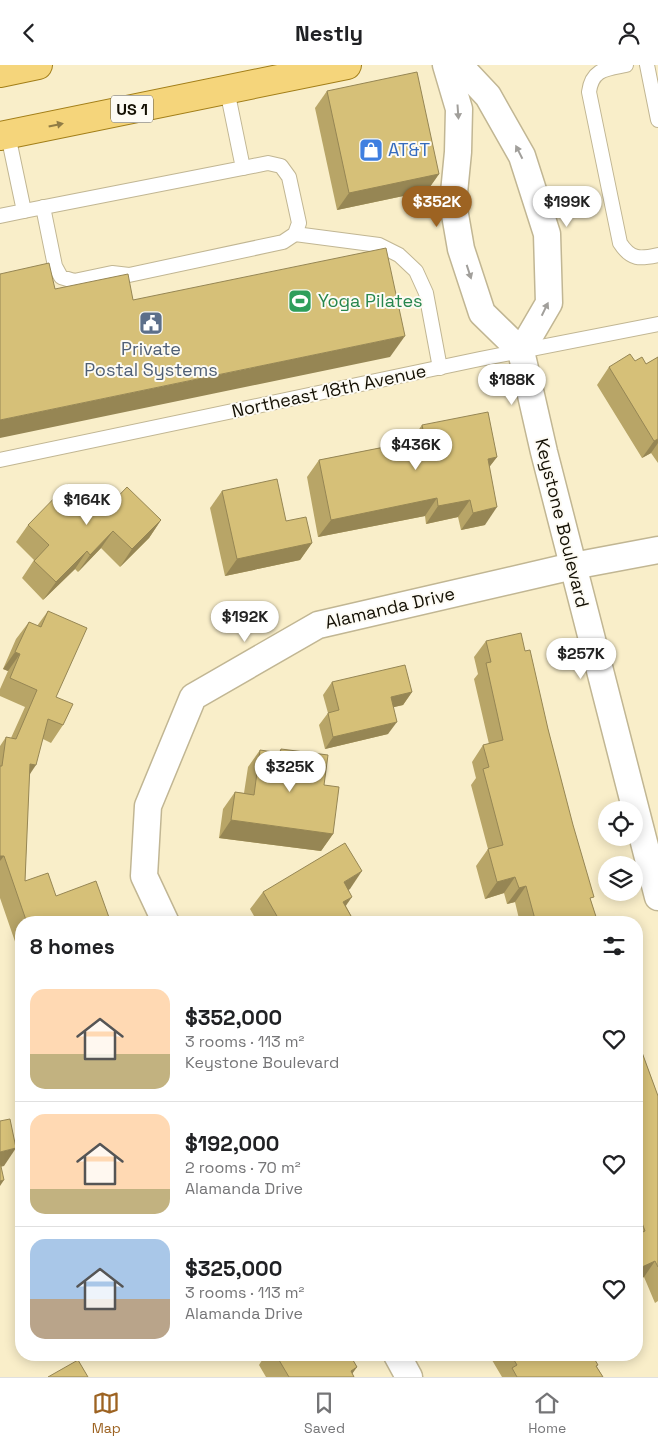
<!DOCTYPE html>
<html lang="en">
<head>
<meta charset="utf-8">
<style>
  body { margin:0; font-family:"Space Grotesk",sans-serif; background:#f2f2f2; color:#202124; height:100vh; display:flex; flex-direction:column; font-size:19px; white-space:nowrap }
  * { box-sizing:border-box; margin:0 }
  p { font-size:16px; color:#757577 }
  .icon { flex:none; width:28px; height:28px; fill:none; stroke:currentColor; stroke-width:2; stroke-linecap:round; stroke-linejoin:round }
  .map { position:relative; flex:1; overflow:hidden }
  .details { position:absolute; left:15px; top:851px; width:628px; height:445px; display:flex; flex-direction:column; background:#fff; border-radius:20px; box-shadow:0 2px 12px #0003 }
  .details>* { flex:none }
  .buttons { position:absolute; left:598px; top:736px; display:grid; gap:10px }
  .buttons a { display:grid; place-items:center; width:45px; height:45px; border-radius:50%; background:#fff; box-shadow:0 2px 12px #0003; font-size:25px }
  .price { position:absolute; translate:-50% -42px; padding:0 11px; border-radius:18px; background:#fff; color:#222; font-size:16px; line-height:32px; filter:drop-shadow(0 1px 2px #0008) }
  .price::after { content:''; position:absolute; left:50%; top:30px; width:15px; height:11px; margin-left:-8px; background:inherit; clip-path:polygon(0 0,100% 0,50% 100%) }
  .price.selected { background:#9d6322; color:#fff }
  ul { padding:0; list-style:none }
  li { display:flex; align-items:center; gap:15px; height:125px; padding:0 15px }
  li+li { border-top:1px solid #e0e0e0 }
  li span { display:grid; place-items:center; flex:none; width:140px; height:100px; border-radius:15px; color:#555 }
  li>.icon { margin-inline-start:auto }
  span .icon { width:60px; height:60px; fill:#fffc; stroke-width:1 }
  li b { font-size:21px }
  h2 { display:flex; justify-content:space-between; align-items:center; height:60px; padding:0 15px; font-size:21px }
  header { display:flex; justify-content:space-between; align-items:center; height:65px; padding:0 15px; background:#fff; font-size:22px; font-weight:700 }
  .tabs { display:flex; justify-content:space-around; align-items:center; height:70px; border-top:1px solid #e0e0e0; background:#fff; font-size:14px; color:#757577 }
  .tabs a { display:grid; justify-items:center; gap:2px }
  .tabs .selected { color:#9d6322 }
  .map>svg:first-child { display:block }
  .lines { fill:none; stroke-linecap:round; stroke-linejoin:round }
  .lane-casing { stroke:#c1b693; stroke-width:16 }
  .street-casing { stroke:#c1b693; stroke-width:29 }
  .primary-casing { stroke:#a27e18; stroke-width:30 }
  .lane { stroke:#fff; stroke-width:14 }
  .street { stroke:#fff; stroke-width:26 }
  .primary { stroke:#f5d57b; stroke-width:28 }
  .wall { fill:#b8a567 }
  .shaded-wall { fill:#968654 }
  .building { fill:#d6c078; stroke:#968654 }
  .oneway { fill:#a19f9b }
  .oneway2 { fill:#907c45 }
  .labels { text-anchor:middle; stroke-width:4; stroke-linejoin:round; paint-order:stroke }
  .shield { fill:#fdfbf4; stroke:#5a564c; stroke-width:1 }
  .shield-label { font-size:16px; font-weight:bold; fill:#141004 }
  .shop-label { font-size:18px; fill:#366cbe; stroke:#fdfbf4; text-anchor:start }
  .leisure-label { font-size:18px; fill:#27864d; stroke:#fdfbf4; text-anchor:start }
  .service-label { font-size:18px; fill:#4e5e75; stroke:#fdfbf4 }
  .street-label { font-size:18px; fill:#141004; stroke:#fdfbf4 }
</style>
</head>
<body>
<header><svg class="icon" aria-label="back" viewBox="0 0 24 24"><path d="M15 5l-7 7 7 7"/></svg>Nestly<svg class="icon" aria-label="person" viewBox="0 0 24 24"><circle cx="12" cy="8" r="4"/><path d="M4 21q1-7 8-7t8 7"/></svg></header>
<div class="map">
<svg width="658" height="1312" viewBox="0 0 658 1312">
  <rect width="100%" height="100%" fill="#f9eec9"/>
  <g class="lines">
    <!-- lane casing -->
    <g class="lane-casing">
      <g id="lane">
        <path d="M626 0C606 4 592 4 589 27L620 178C631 195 640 194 658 190"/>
        <polyline points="647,0 658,55"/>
        <polyline points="43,142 55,201 61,212 74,216 112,208 129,210 283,177 295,169 299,158 289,112 281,101 268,98 243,103"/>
        <polyline points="24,146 243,103 227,25"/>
        <polyline points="0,151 24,146 8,70"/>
        <polyline points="295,169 379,180 399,190 416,206 426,228 440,303"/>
        <polyline points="0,395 480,294 658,259"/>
      </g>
    </g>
    <!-- street casing -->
    <g class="street-casing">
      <g id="street">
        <polyline points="446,0 459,44 458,87 453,138 461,184 482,248 521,286 544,387 658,832"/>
        <polyline points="459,0 488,31 522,91 547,169 549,238 521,286"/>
        <polyline points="166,858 144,811 148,741 193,632 318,560 573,501 658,485"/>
        <polyline points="397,1290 409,1312"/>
      </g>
    </g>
    <!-- primary casing -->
    <g class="primary-casing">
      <g id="primary">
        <polyline points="0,8 38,0"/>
        <polyline points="0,71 347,0"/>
      </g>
    </g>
    <!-- lane -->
    <use href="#lane" class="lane"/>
    <!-- street -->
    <use href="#street" class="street"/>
    <!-- primary -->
    <use href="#primary" class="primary"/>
  </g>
  <!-- wall -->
  <g class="wall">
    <polygon points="327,26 439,109 427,126 337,145 315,43"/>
    <polygon points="658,292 658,398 651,388 642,393 597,320 609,302 635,296 646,299"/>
    <polygon points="422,360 497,392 489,402 485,460 461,465 458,452 426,459 425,451 318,472 307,412 319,395 410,377"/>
    <polygon points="222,426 312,478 300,495 225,511 210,443"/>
    <polygon points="76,427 107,443 161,455 149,473 120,502 101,483 78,507 75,504 43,535 22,513 34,495 16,477 28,460"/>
    <polygon points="48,546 56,632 63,660 51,678 43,674 29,711 25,816 111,858 21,858 21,894 0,833 0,681 6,672 11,673 25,642 0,631 0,624 8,606 3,604 16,574 29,557 37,561"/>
    <polygon points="486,576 525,586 548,664 591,836 598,858 520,858 515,837 507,839 504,828 485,834 476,801 488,784 471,720 476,713 472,697 483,680 489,679 474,614 478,609 474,592"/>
    <polygon points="332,617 412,627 403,640 393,642 388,669 325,684 319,660 328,648 323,630"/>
    <polygon points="281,684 324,720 333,769 321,786 219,773 223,744 235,727 244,728 248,702 260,685 278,688"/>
    <polygon points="350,824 348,825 346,841 355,858 258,858 250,844 263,827"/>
    <polygon points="636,971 658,1031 658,1236 655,1238 644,1212 636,1216"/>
    <polygon points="263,1290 350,1290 357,1302 352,1308 354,1312 266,1312 259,1300 264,1292"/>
    <polygon points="489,1290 592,1290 597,1302 603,1312 502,1312"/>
  </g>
  <!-- shaded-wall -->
  <g class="shaded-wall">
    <polygon points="439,109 427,126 337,145 349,128"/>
    <polygon points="405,271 390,292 0,373 0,355"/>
    <polygon points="658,374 658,378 651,388 642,393 654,376"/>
    <polygon points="497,392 484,409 488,394"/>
    <polygon points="437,433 425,451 318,472 331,455"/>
    <polygon points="470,435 458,452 426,459 438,441"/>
    <polygon points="497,442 485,460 461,465 473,448"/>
    <polygon points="161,455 149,473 120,502 132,484"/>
    <polygon points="113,466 101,483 78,507 90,490"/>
    <polygon points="312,478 300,495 225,511 237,494"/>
    <polygon points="87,486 75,504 43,535 56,517"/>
    <polygon points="15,587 20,589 8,606 3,604"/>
    <polygon points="412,627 403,640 382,645 391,632"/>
    <polygon points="397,657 388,669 325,684 333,672"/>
    <polygon points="30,699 36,700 24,718"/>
    <polygon points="231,755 333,769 321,786 219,773"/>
    <polygon points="0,791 4,791 0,796"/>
    <polygon points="362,806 350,824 331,834 344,817"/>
    <polygon points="515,812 504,828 485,834 497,817"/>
    <polygon points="526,821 515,837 507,839 519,823"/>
    <polygon points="352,832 340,849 343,837"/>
    <polygon points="16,1083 4,1101 0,1102 0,1087"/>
    <polygon points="4,1115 0,1121 0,1116"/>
    <polygon points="655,1196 644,1212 636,1216 636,1210 642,1202"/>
    <polygon points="357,1302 350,1312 351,1306"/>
  </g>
  <!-- building -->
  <g class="building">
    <polygon points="417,7 439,109 349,128 327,26"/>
    <polygon points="386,183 405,271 0,355 0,209 49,198 55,224 128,209 133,235"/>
    <polygon points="630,289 635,296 642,292 646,299 658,292 658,374 654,376 609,302"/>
    <polygon points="488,347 497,392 488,394 497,442 473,448 470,435 438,441 437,433 331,455 319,395 425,374 422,360"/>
    <polygon points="277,414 286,456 306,452 312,478 237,494 222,426"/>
    <polygon points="68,419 76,427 83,419 107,443 127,422 161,455 132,484 113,466 90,490 87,486 56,517 34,496 49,480 28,460"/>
    <polygon points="48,546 87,563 56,632 73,639 63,660 48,654 36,700 30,699 25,816 48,808 56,831 96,816 111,858 27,858 4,791 0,791 0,701 2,701 6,672 16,674 37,625 10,613 20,589 15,587 29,557 41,562"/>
    <polygon points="521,568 525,586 530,585 548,664 573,760 594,832 590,833 598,858 536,858 526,821 519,823 515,812 497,817 488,784 503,780 483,704 489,702 483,680 503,675 486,598 491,597 486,576"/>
    <polygon points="405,600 412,627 391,632 397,657 333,672 328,648 339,645 332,617"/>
    <polygon points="281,684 328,690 324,720 339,722 333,769 231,755 235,727 254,730 260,685 280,688"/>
    <polygon points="345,778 362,806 344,817 352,832 343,837 355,858 281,858 263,827"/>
    <polygon points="636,971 658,1031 658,1202 655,1196 642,1202 636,1188 636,1170 645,1166 636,1142"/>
    <polygon points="10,1054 16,1083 0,1087 0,1056"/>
    <polygon points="0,1097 4,1115 0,1116"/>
    <polygon points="276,1290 350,1290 357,1302 351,1306 354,1312 289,1312"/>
    <polygon points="511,1290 592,1290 598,1300 596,1301 603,1312 517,1312 512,1303 517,1300"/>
    <polygon points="78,1295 88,1312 48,1312"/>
  </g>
  <!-- one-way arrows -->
  <defs><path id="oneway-solid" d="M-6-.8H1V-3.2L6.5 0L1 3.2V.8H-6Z" transform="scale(1.25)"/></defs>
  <g class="oneway">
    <use href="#oneway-solid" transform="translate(458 47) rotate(86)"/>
    <use href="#oneway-solid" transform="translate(519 87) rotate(-117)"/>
    <use href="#oneway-solid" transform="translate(469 207) rotate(72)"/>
    <use href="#oneway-solid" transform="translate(545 244) rotate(-64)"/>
  </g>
  <use class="oneway2" href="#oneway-solid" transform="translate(56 60) rotate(-12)"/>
  <!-- icons -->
  <defs>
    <g id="shop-square" transform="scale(1.25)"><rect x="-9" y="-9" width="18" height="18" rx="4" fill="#3f7fe0" stroke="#fdfbf4"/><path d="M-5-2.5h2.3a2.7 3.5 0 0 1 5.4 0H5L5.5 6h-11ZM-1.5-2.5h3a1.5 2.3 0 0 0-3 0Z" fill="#fff"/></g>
    <g id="stadium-square" transform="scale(1.25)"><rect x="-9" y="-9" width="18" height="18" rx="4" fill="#2e9e5b" stroke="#fdfbf4"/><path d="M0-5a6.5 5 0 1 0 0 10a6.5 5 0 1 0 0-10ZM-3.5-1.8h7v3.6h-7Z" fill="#fff"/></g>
    <g id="civic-square" transform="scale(1.25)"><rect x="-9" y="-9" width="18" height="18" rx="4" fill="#5c6f8a" stroke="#fdfbf4"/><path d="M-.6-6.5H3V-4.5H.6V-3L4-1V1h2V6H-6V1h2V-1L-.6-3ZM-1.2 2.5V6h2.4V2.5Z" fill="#fff"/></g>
  </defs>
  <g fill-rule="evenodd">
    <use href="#shop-square" x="371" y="85"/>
    <use href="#stadium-square" x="300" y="236"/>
    <use href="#civic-square" x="151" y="258"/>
  </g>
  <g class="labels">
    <!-- shield labels -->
    <rect class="shield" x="111" y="30.5" width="42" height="27" rx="4"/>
    <g class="shield-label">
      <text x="132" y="50">US 1</text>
    </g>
    <!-- shop labels -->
    <g class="shop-label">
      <text x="388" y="91">AT&amp;T</text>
    </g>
    <!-- leisure labels -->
    <g class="leisure-label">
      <text x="318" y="242">Yoga Pilates</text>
    </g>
    <!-- service labels -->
    <g class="service-label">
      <text x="151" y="290">Private<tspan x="151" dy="21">Postal Systems</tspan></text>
    </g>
    <!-- street labels -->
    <g class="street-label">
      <text transform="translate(329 326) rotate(-12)" y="6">Northeast 18th Avenue</text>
      <text transform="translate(562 458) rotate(76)" y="6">Keystone Boulevard</text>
      <text transform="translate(390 543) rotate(-13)" y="6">Alamanda Drive</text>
    </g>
  </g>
</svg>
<div class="buttons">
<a><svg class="icon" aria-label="locate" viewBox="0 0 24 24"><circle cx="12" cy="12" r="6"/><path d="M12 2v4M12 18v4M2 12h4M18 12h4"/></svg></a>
<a><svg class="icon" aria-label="layers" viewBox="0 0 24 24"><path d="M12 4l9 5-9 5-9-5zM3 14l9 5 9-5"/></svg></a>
</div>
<b class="price selected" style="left:437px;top:163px">$352K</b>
<b class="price" style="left:567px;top:163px">$199K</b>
<b class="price" style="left:512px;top:341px">$188K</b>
<b class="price" style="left:416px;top:406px">$436K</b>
<b class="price" style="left:87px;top:461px">$164K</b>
<b class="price" style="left:245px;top:578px">$192K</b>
<b class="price" style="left:581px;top:615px">$257K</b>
<b class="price" style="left:290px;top:728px">$325K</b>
<section class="details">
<h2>8 homes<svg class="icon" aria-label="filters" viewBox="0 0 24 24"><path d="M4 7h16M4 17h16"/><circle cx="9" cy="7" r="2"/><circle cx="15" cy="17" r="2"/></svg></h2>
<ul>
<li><span style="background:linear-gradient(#ffd9b3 65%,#c2b280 0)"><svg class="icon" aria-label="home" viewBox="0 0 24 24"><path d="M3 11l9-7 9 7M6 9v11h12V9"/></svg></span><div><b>$352,000</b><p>3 rooms · 113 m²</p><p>Keystone Boulevard</p></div><svg class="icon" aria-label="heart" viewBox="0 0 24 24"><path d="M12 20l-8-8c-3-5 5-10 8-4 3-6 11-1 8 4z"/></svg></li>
<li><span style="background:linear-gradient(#ffd9b3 75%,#c2b280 0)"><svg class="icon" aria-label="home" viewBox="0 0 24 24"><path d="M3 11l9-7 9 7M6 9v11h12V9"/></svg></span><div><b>$192,000</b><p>2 rooms · 70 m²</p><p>Alamanda Drive</p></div><svg class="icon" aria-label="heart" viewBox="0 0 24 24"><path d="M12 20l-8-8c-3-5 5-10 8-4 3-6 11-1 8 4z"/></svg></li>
<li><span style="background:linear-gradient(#a9c7e8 60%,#b9a48a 0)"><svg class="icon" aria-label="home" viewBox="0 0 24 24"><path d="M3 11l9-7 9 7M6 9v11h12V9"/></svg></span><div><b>$325,000</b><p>3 rooms · 113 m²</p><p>Alamanda Drive</p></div><svg class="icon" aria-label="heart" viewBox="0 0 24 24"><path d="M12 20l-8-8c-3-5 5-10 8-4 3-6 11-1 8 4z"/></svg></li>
</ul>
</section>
</div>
<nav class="tabs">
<a class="selected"><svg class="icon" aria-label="map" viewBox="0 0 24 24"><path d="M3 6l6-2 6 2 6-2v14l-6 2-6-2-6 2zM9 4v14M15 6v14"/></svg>Map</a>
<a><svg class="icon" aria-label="saved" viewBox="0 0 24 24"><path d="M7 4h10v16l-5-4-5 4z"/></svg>Saved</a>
<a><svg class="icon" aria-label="home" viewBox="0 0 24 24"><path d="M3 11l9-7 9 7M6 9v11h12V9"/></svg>Home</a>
</nav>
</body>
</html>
